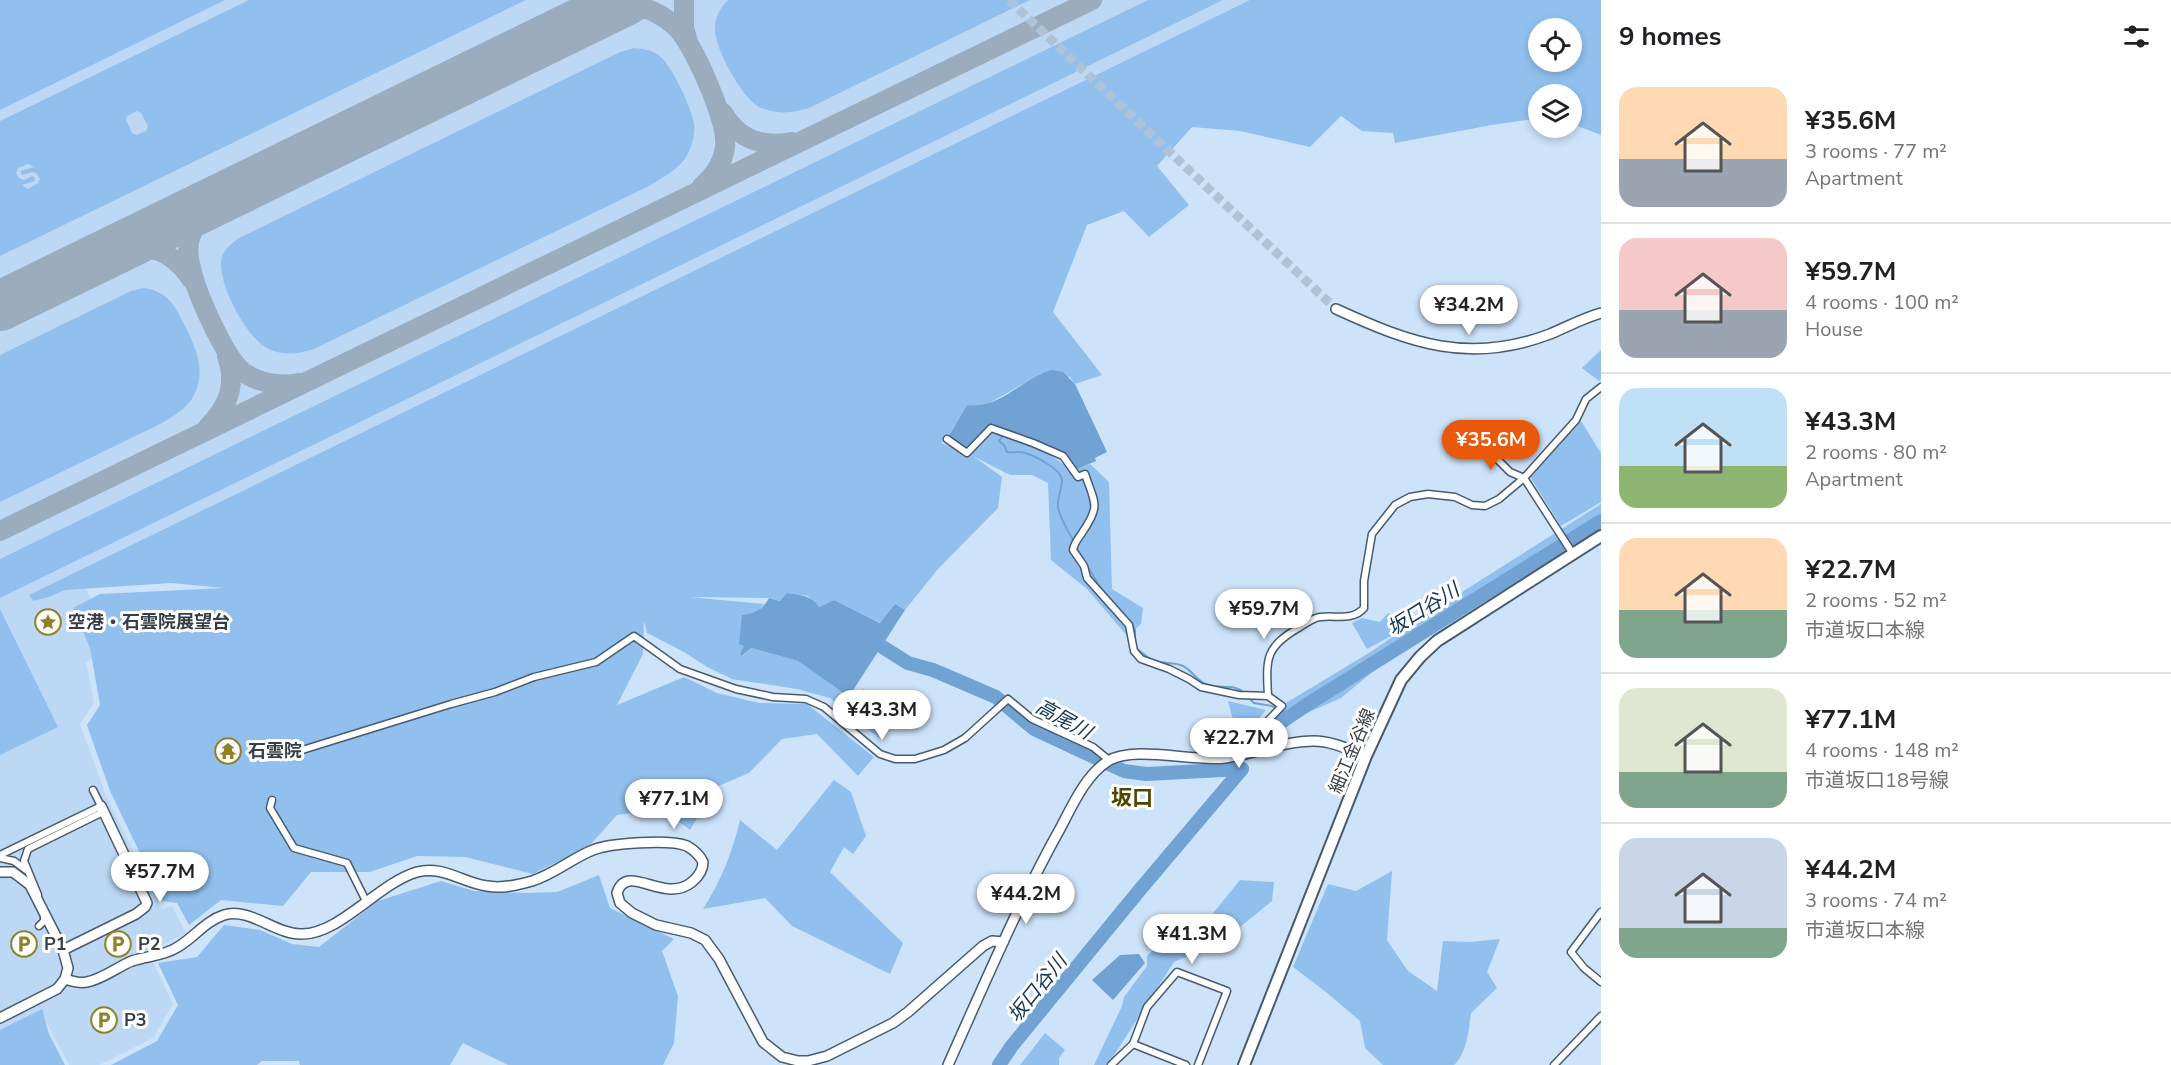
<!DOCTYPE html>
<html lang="en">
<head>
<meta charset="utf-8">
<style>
  body { margin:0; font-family:"Nunito Sans","Noto Sans JP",sans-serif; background:#f6f6f6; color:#202124; height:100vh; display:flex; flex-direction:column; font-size:22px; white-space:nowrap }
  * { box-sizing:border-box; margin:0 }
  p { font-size:20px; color:#757577 }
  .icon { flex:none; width:33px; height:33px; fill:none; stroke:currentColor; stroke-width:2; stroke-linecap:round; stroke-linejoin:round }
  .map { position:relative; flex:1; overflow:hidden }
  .side { display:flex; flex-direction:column; background:#fff; width:570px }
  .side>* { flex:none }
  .buttons { position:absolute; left:1528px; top:18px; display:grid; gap:12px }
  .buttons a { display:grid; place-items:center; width:54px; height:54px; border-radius:50%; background:#fff; box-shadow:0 3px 9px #0003; font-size:30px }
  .price { position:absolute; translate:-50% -51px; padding:0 14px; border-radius:21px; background:#fff; color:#222; font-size:20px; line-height:39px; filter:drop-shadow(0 2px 3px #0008) }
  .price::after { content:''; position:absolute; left:50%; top:36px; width:18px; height:14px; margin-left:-9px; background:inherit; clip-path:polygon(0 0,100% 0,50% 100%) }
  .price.active { background:#ea580c; color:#fff }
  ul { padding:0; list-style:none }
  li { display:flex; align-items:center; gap:18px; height:150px; padding:0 18px }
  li+li { border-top:2px solid #e0e0e0 }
  li span { display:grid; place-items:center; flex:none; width:168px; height:120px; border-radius:18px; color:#555 }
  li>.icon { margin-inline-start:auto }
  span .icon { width:72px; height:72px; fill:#fffc; stroke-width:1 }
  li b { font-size:26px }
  h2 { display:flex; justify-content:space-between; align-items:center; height:72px; padding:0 18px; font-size:26px }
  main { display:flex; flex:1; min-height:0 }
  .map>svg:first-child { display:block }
  .built { fill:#bcd8f4 }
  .green { fill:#91c0ef; fill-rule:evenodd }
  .water { fill:#70a2d4 }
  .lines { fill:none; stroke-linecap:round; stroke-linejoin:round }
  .stream { stroke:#70a2d4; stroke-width:2 }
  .river { stroke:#70a2d4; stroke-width:14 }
  .taxiway { stroke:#9aacbe; stroke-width:20 }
  .runway { stroke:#9aacbe; stroke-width:50 }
  .secondary-tunnel { stroke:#afc2d6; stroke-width:9; stroke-dasharray:9 4.5; stroke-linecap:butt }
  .street-casing { stroke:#485b6e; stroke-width:9 }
  .secondary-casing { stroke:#485b6e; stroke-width:12 }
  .primary-casing { stroke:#485b6e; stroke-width:14 }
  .street { stroke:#fff; stroke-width:6 }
  .secondary { stroke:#fff; stroke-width:9 }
  .primary { stroke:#fff; stroke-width:10 }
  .labels { text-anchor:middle; stroke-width:6; stroke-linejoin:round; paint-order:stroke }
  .poi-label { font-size:18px; font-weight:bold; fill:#353e47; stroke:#fff; text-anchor:start }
  .street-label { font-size:18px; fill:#353e47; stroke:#fff }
  .water-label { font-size:20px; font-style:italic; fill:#103556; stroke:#fff }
  .quarter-label { font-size:21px; font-weight:bold; fill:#504602; stroke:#fff }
</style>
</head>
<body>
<main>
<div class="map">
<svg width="1601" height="1065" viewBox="0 0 1601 1065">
  <rect width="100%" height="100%" fill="#cde3fa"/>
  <!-- built -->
  <polygon class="built" points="215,0 1300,0 85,587 113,641 86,663 94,703 80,724 105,793 162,909 172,906 186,933 148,952 173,1004 153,1038 99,1065 69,1065 42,1014 0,1035 0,104"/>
  <!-- green -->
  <g class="green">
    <polygon points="0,0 225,0 0,110"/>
    <path d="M249 0H526L0 256V121ZM137 111 141 113 148 126 146 131 136 135 132 133 126 120 127 116ZM28 164 34 167 21 171 22 175 32 172 36 173 40 179 38 183 28 189 22 185 35 181 34 177 32 176 24 180 19 178 16 173 18 168Z"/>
    <path d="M728 0H1030L809 108C792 113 776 115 759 107 742 98 714 48 715 28 715 17 720 8 728 0Z"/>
    <polygon points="1148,0 1223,0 0,598 0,559"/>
    <path d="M1250 0H1601V135L1572 124V94H1539V118L1492 125 1395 143 1393 133 1362 131 1341 116 1310 147 1240 131 1192 127 1157 166 1189 205 1149 237 1124 211 1087 225 1053 312 1102 375 1075 384 1070 377 1042 373 986 405H967L947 439 941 443 967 453 996 430 1033 443 1073 471 1090 464 1109 482 1112 589 1143 608 1141 624 1127 636 1087 589 1051 560 1048 483 1032 475H1010L973 456 1002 477 998 508 938 569 905 610 895 604 881 623 834 600 819 607 808 596 787 593 781 601 769 598 690 597 764 604 758 612 753 614 745 646 740 653 743 656 751 648 798 661 842 692 846 701 863 689C882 709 882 711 879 738L830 698 797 689 732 679 707 667 684 652 647 633 644 621 643 654 617 705 684 677 717 693 759 703 807 704 874 757 858 776 817 734 782 739 749 773 716 787 690 830 662 809 617 815 589 846 533 874 465 857 417 856 370 872H311L283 906 221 900 189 925 177 903 163 901 110 791 87 725 100 705 90 648 73 608 100 594 224 588 171 583 65 590 49 597 33 601 29 595ZM1539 28H1572V62H1539Z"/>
    <path d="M634 48C644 49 653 50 661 57 672 67 692 108 694 124 695 133 693 143 689 151 682 168 665 176 651 185L314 349C298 354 284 356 269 349 247 340 215 280 222 257 225 248 233 242 241 237L620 52Z"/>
    <path d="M144 288C172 292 177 311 189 334 198 354 205 374 194 395 192 400 187 405 183 409 165 424 140 433 119 444 79 463 40 483 0 502V355L131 291Z"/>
    <polygon points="1601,350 1601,379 1599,381 1582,368"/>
    <polygon points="1581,421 1601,453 1601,502 1561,526 1530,477"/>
    <polygon points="1601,504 1601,529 1555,561 1422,638 1381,665 1341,698 1300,716 1273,733 1265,729 1286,703 1372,651 1404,629 1367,649 1352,623 1362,618 1380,622 1388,613 1396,618 1404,607 1413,623"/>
    <polygon points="0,609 58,727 0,755"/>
    <polygon points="1228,701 1266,710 1239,741"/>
    <path d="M834 780 851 792 866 836 853 854 844 847 830 872 903 943 890 974 792 926 765 898 703 909C721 881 732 853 740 820L777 850Z"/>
    <path d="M1392 871 1387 940 1408 971 1437 991 1443 941 1470 942 1500 939 1487 972 1497 988 1471 1013C1469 1029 1467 1053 1454 1065H1383L1365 1048 1360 1021 1326 992 1293 967 1328 884 1356 891Z"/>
    <polygon points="599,875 610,908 674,939 662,951 678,996 674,1043 663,1065 508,1065 463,1043 450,1065 300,1065 299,1061 262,1061 257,1065 111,1065 157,1041 178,1005 158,963 197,957 224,925 260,930 292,944 319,947 378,901 441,881 474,891 526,893 557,892"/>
    <polygon points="1240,880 1274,882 1272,901 1224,940 1174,962 1111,1060 1109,1065 1094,1065 1122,1006 1124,997 1147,966 1147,956 1161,943 1197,933"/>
    <polygon points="42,1009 49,1034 65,1065 0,1065 0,1030"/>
    <polygon points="1045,1033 1065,1050 1059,1058 1059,1065 1020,1065"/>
  </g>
  <!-- water -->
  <g class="water">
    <path d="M1052 370 1063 372 1075 384 1107 452 1095 458 1096 461 1073 471 1063 456 992 428 967 453 947 439 967 405C1002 409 1021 378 1052 370Z"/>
    <path d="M787 593C800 595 811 595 819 607L834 600 880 623 895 604 905 610 846 701 840 696 842 692 798 661 751 648 742 656 740 653 744 646 739 644 742 615C754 614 763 610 769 598L780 601Z"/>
    <polygon points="1139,954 1145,963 1113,1000 1092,980 1120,955"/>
  </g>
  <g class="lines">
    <!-- stream -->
    <g class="stream">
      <path d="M1003 435 999 441 1004 445 1007 452C1013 453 1020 451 1025 453 1035 456 1061 469 1062 480 1062 489 1057 498 1058 508 1061 520 1068 531 1074 542"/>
      <polyline points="1076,547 1100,587 1131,623 1135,630 1135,642"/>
      <polyline points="1136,648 1150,659"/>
      <path d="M1155 661C1164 664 1175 662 1183 666 1193 671 1198 683 1209 685 1222 689 1234 683 1244 693"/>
      <polyline points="1248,697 1254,703 1272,706 1287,714 1339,684"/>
    </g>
    <!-- river -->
    <g class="river">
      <polyline points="881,646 908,663 933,670 996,697 1034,729 1124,771 1146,774 1242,769"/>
      <polyline points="1269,735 1277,725 1308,704 1601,521"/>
      <polyline points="999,1065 1011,1047 1138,892 1242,769"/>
    </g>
    <!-- taxiway -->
    <g class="taxiway">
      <polyline points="684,0 684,28 688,42"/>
      <path d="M602 12C619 8 635 4 652 11 661 15 671 22 678 29 695 48 728 122 725 147 723 163 714 176 702 186"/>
      <path d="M723 113C738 139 763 148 792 142"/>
      <path d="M226 195C212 206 199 215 192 232 187 243 188 257 191 268 196 292 226 362 246 374 260 383 282 387 299 383"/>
      <path d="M106 254C143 243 169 245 192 280"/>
      <path d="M208 427C229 406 237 384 227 356"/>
      <polyline points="0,531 1092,0"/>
    </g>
    <!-- runway -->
    <polyline class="runway" points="0,306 627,0"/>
    <!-- secondary-tunnel -->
    <polyline class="secondary-tunnel" points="1009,0 1336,309"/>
    <!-- street casing -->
    <g class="street-casing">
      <g id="street">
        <polyline points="1476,438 1510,472 1524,478 1573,554"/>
        <path d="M947 439 967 453 991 428 1033 443 1063 456 1078 477 1085 474C1095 504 1101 505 1082 533 1078 539 1074 543 1073 550L1084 566 1087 578 1129 625 1134 651 1141 659 1169 669 1189 679 1201 687 1239 695 1268 696 1282 706 1259 730 1265 750"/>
        <path d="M1268 696C1266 658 1265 647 1300 627 1306 623 1313 618 1320 617 1336 615 1353 621 1364 608V581L1372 534 1395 505 1410 497 1428 494 1455 497 1472 505 1485 506 1499 499 1524 478 1576 420 1586 399 1601 387"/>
        <polyline points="299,751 451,704 495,692 534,677 596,662 634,636 680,669 736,689 773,697 806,699 824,707 880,754 895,759 915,759 944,750 965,738 1008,699 1032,719 1093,747 1109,760"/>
        <polyline points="272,800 270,808 294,848 347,863 366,901"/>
        <polyline points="0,855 101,806 93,790"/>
        <polyline points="0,858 14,861 26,870"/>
        <polyline points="38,895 24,861 28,849 103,812"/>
        <polyline points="1601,912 1571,952 1584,968 1601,982"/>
        <polyline points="39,926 44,921 44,916"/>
        <polyline points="1133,1044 1186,1065"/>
        <polyline points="1111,1065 1133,1044 1147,1007 1177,972 1227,991 1198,1065"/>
        <polyline points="1554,1065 1601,1016"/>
      </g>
    </g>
    <!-- secondary casing -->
    <g class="secondary-casing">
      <g id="secondary">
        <path d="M1336 309C1410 343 1469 365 1550 334 1567 327 1583 318 1601 313"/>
        <polyline points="0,872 13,872 30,885 63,950 68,968 65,979 57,989 0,1018"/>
        <polyline points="63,950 136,914 145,907 147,903 101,806"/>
        <path d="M65 979C72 981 79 984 87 982 103 979 117 967 132 961 147 956 163 956 176 948 193 939 205 921 224 915 250 907 276 935 302 934 340 934 379 883 417 872 443 865 463 883 487 886 502 889 518 885 532 881 555 874 572 858 593 850 610 843 670 839 687 846 694 850 700 856 703 862 703 871 698 877 692 882 664 905 627 861 617 893L620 903 632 913 656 925 691 933 705 940 719 959 763 1042 782 1057 798 1061H808L827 1056 893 1023 908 1012 983 946 992 941 1003 942"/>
        <path d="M948 1065C984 985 1018 904 1061 827 1073 804 1086 775 1108 761 1134 745 1192 762 1225 758 1254 754 1284 741 1314 741 1332 741 1350 750 1366 756"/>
      </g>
    </g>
    <!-- primary casing -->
    <g class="primary-casing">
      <polyline id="primary" points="1244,1065 1366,756 1401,680 1420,657 1437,641 1601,536"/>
    </g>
    <!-- street -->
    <use href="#street" class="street"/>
    <!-- secondary -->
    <use href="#secondary" class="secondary"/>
    <!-- primary -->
    <use href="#primary" class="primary"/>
  </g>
  <!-- icons -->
  <defs>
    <g id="sight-ring" transform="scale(1.35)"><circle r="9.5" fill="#fff" stroke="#908027" stroke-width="1.5"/><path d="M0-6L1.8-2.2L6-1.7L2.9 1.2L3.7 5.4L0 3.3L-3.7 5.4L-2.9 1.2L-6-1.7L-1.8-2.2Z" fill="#908027"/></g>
    <g id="temple-ring" transform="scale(1.35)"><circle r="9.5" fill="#fff" stroke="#908027" stroke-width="1.5"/><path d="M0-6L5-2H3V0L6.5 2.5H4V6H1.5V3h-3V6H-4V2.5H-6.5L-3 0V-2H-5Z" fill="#908027"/></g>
    <g id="parking-ring" transform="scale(1.35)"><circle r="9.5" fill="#fff" stroke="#908027" stroke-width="1.5"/><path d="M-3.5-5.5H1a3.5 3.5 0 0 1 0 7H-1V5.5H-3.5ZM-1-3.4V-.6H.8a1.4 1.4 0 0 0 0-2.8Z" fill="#908027"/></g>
  </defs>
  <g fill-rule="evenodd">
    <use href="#sight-ring" x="48" y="622"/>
    <use href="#temple-ring" x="228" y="751"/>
    <use href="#parking-ring" x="24" y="944"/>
    <use href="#parking-ring" x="118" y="944"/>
    <use href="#parking-ring" x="104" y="1020"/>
  </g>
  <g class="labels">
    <!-- poi labels -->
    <g class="poi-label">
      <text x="68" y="628">空港・石雲院展望台</text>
      <text x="248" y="757">石雲院</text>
      <text x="44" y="950">P1</text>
      <text x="138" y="950">P2</text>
      <text x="124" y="1026">P3</text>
    </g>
    <!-- street labels -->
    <g class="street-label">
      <text transform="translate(1352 751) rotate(-67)" y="6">細江金谷線</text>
    </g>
    <!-- water labels -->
    <g class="water-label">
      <text transform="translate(1423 609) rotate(-32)" y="7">坂口谷川</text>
      <text transform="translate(1064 719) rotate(29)" y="7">高尾川</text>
      <text transform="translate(1037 988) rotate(-51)" y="7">坂口谷川</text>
    </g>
    <!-- quarter labels -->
    <g class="quarter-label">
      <text x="1132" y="805">坂口</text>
    </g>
  </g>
</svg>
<div class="buttons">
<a><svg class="icon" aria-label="locate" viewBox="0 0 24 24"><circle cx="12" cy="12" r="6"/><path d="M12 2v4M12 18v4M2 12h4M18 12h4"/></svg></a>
<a><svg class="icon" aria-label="layers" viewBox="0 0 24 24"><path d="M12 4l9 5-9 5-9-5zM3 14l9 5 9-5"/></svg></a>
</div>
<b class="price" style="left:1469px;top:336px">¥34.2M</b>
<b class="price active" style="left:1491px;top:471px">¥35.6M</b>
<b class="price" style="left:1264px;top:640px">¥59.7M</b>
<b class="price" style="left:882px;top:741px">¥43.3M</b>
<b class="price" style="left:1239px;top:769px">¥22.7M</b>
<b class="price" style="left:674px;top:830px">¥77.1M</b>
<b class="price" style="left:160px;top:903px">¥57.7M</b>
<b class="price" style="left:1026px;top:925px">¥44.2M</b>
<b class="price" style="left:1192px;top:965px">¥41.3M</b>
</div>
<section class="side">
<h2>9 homes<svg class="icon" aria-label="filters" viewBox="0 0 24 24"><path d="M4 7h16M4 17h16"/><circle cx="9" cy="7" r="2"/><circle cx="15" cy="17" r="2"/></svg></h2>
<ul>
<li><span style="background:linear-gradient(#ffd9b3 60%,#9aa5b1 0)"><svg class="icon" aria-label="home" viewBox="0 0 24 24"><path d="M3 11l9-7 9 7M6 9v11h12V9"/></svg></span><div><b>¥35.6M</b><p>3 rooms · 77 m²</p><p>Apartment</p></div></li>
<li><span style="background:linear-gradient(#f6c9c9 60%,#9aa5b1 0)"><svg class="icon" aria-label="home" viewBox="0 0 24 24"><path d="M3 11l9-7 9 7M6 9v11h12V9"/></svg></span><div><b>¥59.7M</b><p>4 rooms · 100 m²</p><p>House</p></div></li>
<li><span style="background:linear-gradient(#bfe0f5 65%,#8fb573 0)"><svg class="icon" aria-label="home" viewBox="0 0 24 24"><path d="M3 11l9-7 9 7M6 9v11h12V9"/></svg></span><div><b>¥43.3M</b><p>2 rooms · 80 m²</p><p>Apartment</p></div></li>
<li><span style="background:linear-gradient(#ffd9b3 60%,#7fa58c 0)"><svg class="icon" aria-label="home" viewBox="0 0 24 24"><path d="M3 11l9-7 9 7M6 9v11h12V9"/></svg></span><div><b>¥22.7M</b><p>2 rooms · 52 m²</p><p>市道坂口本線</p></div></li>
<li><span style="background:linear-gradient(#dfe7d0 70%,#7fa58c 0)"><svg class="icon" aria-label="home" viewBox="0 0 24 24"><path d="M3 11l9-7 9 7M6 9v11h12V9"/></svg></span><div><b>¥77.1M</b><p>4 rooms · 148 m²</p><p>市道坂口18号線</p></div></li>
<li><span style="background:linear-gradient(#c9d6e8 75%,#7fa58c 0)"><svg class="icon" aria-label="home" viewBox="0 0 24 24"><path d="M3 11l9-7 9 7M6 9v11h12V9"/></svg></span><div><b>¥44.2M</b><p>3 rooms · 74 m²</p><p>市道坂口本線</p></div></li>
</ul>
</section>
</main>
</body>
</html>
